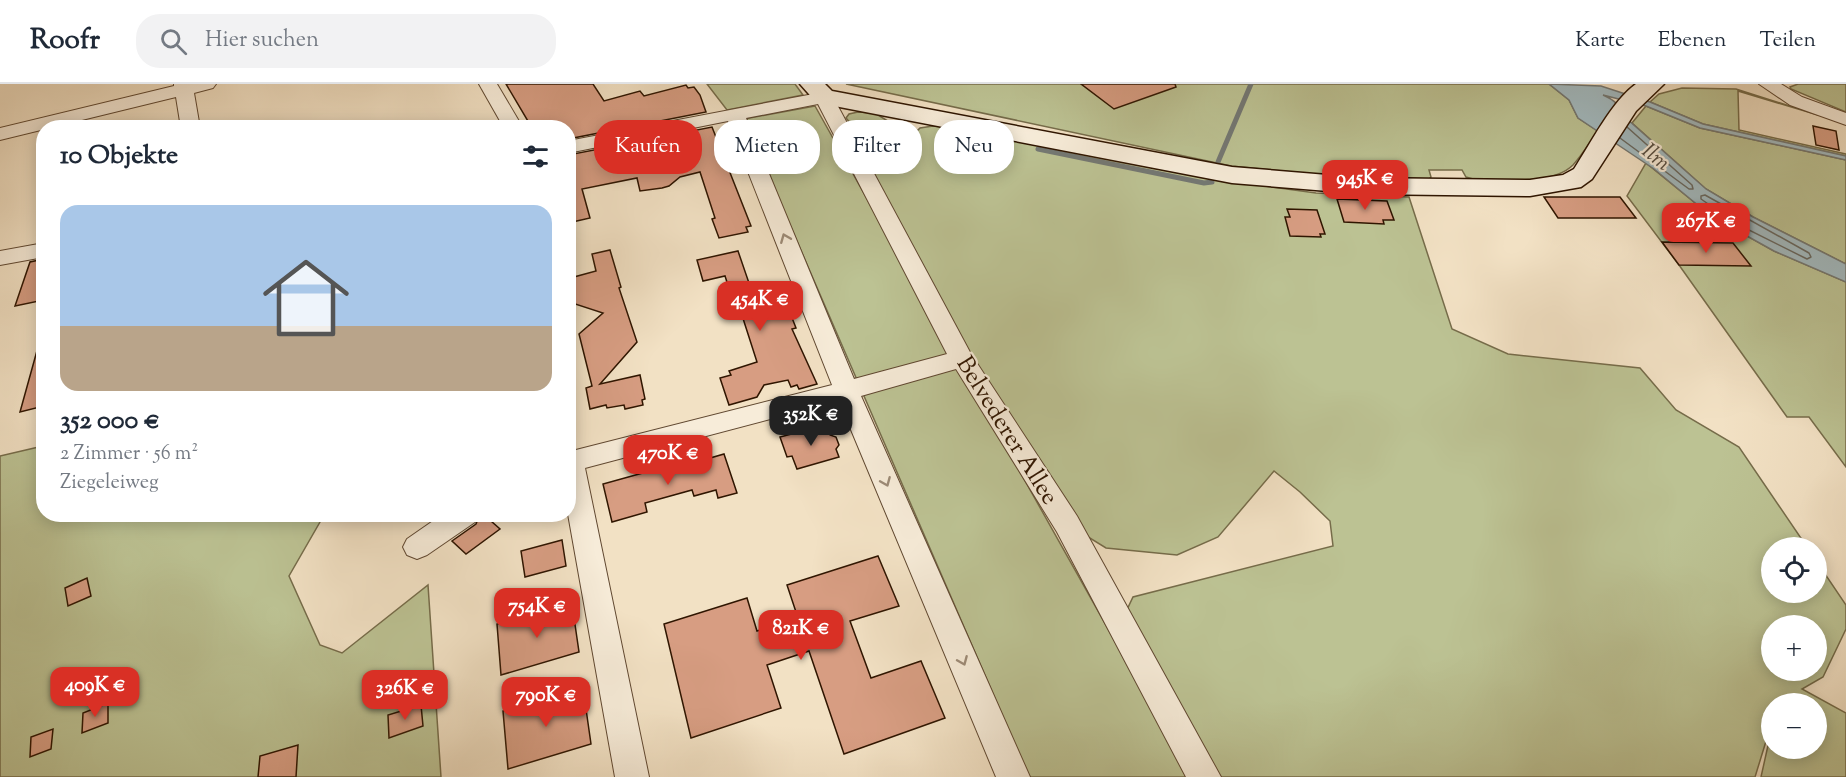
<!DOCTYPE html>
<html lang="de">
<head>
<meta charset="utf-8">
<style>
  body { margin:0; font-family:"Sorts Mill Goudy",serif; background:#f2f2f3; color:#1f2937; height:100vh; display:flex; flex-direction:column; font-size:22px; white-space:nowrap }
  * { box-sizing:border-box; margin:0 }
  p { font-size:20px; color:#747a83 }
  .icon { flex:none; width:33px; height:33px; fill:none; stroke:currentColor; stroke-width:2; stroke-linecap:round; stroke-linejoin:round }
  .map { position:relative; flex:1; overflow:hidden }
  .details { position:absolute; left:36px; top:36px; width:540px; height:402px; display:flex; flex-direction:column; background:#fff; border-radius:24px; box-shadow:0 3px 15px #0003 }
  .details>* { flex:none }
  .top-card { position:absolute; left:594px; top:36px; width:570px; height:54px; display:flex; gap:12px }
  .fabs { position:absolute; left:1761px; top:453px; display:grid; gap:12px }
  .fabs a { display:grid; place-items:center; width:66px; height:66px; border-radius:50%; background:#fff; box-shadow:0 3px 15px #0003; font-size:30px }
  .price { position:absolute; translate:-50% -51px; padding:0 14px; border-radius:12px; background:#d93025; color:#fff; font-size:20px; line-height:39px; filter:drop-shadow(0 2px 3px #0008) }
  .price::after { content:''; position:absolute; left:50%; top:36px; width:18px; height:14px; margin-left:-9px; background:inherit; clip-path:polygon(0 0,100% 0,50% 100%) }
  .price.on { background:#222; color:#fff }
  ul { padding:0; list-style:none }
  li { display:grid; align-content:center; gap:12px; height:318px; padding:0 24px }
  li+li { border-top:2px solid #e0e1e3 }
  li span { display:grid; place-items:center; height:186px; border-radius:18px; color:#555 }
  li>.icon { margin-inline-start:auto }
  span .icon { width:108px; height:108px; fill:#fffc; stroke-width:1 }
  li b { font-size:26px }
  h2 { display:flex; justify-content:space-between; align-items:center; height:72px; padding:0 24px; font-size:26px }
  .pill { padding:0 21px; border-radius:24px; background:#fff; box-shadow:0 3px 15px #0003; font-size:21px; line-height:54px }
  .pill.on { background:#d93025; color:#fff }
  header { display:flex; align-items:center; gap:36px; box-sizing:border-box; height:84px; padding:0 30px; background:#fff; border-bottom:2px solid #e0e1e3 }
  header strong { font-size:28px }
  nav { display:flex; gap:33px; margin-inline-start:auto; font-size:21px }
  .search { width:420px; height:54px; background:#f2f2f3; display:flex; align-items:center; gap:15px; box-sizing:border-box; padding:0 21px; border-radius:24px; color:#747a83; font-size:22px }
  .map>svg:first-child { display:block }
  .green { fill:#bcc293; stroke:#766c4a; stroke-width:1.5; fill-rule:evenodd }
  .water { fill:#a2bac0; stroke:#747873; stroke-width:1.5 }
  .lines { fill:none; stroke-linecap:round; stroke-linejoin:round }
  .shore { stroke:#686860; stroke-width:1.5 }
  .stream { stroke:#747873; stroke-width:5 }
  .building { fill:#d79d82; stroke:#2f1500; stroke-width:1.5 }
  .street-casing { stroke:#604831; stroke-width:2 }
  .secondary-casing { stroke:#2f1500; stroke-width:3 }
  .street { fill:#f7ecd9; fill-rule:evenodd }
  .secondary { fill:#f7ecd9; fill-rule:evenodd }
  .oneway { stroke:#9d8b77 }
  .labels { text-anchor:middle; stroke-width:4.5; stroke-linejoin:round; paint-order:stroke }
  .far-water-label { font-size:22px; font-style:italic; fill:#574f43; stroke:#f7ecd9 }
  .street-label { font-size:24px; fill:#2f1500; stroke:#f7ecd9 }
</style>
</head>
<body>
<header>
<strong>Roofr</strong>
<div class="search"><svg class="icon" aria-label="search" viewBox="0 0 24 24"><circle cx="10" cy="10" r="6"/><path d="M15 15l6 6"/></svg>Hier suchen</div>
<nav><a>Karte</a><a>Ebenen</a><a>Teilen</a></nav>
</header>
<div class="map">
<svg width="1846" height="693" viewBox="0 0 1846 693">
  <rect width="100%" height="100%" fill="#f2e1c4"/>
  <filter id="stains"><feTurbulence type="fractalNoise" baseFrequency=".00333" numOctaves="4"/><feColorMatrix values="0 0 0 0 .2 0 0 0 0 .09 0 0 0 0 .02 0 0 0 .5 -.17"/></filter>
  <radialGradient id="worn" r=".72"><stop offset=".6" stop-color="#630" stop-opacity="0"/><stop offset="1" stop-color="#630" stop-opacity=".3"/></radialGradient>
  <!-- green -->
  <g class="green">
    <polygon points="707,0 795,0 803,11 727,26"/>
    <path d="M846 0H1549L1569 16 1578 34 1598 47C1590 58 1582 71 1573 81 1552 102 1500 95 1473 95L1466 93 1462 86H1429L1431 93 1429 95 1324 91 1231 82Z"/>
    <polygon points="1798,0 1846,0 1846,28 1791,5 1790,3"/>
    <polygon points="1682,4 1736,5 1818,31 1738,7 1739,46 1846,70 1846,72 1703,40 1650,18 1659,10"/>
    <polygon points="815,22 1191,693 1029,693 744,35"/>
    <polygon points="1646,22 1700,44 1846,76 1846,180 1753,133 1706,105 1632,39"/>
    <path d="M858 28 875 29 894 41V46C880 58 856 48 846 34L849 30Z"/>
    <path d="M933 42 949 43 1200 93 1316 109 1409 113 1452 245 1508 270 1640 284 1676 326 1739 363 1807 463 1772 464V508H1816L1817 478 1846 521V545L1823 593 1802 605 1846 629V693H1761L1771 648 1772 664H1816V620H1772L1771 641 1755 693H1215L1124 532 1133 513 1333 462 1330 437 1300 408 1274 387 1218 453 1177 471 1106 464 1067 440 961 274 868 80 870 71 874 69 906 58 920 44ZM1772 542H1816V586H1772Z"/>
    <polygon points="1646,79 1711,132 1774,167 1846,198 1846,383 1809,333 1787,333 1679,181 1627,112"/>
    <polygon points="43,362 44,430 324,431 289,492 320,561 342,569 428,501 441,693 0,693 0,372"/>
  </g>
  <!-- water -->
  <path class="water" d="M1549 0 1601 2 1650 18 1703 40 1846 72V76L1700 44 1646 22 1603 11C1615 16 1620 22 1626 34L1706 105 1753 133 1846 180V198L1774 167 1711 132 1654 85 1578 34 1569 16Z"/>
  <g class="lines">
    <!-- shore -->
    <g class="shore">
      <polyline points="1620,54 1689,105 1693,105 1692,101 1627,43"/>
      <polygon points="1705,111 1809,169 1811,173 1807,175 1737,140 1701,115 1701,112"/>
    </g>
    <!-- stream -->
    <g class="stream">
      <polyline points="1038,65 1204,99 1212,98"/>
      <polyline points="1218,78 1251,0"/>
    </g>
  </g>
  <!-- building -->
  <g class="building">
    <polygon points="506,0 593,0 604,17 640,7 644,12 686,1 688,4 694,3 700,11 706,28 568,55 568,44 532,44"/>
    <polygon points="1081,0 1175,0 1176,3 1114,25"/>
    <polygon points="1813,42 1836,47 1839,66 1816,61"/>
    <polygon points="712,43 751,142 746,143 748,148 719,154 712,135 715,134 700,88 680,93 669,102 662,104 640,107 637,94 582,105 590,134 568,139 568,71"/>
    <polygon points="1544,113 1620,113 1636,134 1558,134"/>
    <polygon points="1337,115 1387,117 1394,136 1383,136 1384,140 1344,138"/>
    <polygon points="1287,125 1317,126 1325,150 1320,150 1321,153 1290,152 1285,133 1290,133"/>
    <polygon points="1662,158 1733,159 1751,182 1679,181"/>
    <polygon points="610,166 621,203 619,204 637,258 600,300 640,291 645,315 642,316 643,321 625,325 624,321 607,324 606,321 590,325 586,304 592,302 579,250 603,229 572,219 568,199 574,193 596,187 592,170"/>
    <polygon points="738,167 750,202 772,199 781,206 796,244 792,245 817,300 799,305 797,301 791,303 788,296 764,301 757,313 729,321 720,294 731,291 729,287 757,278 739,222 735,223 725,192 703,197 697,176"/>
    <polygon points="44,175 44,216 15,222 30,178"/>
    <polygon points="38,263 44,263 44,322 20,328"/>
    <polygon points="826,341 830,351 836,353 839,361 836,365 839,373 797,385 792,372 787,373 780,353"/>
    <polygon points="724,370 737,409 718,414 716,406 694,412 692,406 645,419 647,428 612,438 603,400 668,382 669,386"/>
    <polygon points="480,430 483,430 500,445 466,470 452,457 476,440"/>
    <polygon points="562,456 566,482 525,493 521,467"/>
    <polygon points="878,472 899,522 850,537 871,594 921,577 945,634 844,670 809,567 767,581 781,624 691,654 664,540 747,514 757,547 798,534 787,501"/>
    <polygon points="87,494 91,512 68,522 65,504"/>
    <polygon points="572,520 579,568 501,591 497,540"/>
    <polygon points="583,604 591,660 508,685 503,627"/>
    <polygon points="108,619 108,639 82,649 83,629"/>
    <polygon points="421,621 423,642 389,654 388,631"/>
    <polygon points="53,645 51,665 30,673 31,653"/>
    <polygon points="298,661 296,693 258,693 260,672"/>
  </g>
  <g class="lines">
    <!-- street casing -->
    <g class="street-casing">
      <g id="street">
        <polygon points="174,0 216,0 213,4 194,9 200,44 181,44 176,13 0,56 0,44 174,2"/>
        <polygon points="479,0 497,0 523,44 504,44"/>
        <polygon points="1759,0 1781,0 1802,13 1846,29 1846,41 1790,21"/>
        <path d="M824 8 830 9 833 13 971 270 1077 432 1221 693H1186L1057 448 956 285 861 312 1030 693H996L839 317 585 384 649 693H615L568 430V368L832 301 728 37 568 69V57ZM818 20 947 270 854 295 746 34Z"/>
        <polygon points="44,159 44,173 0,181 0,167"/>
        <polygon points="443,430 478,430 475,438 427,471 417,475 407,471 403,463 407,455"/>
      </g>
    </g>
    <!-- secondary casing -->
    <g class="secondary-casing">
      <path id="secondary" d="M800 0H825L832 7 1232 83 1364 94 1530 96 1563 91 1574 85C1591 59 1612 17 1636 0H1664L1636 27 1592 95 1581 103 1530 112 1364 110 1232 99 824 20 816 18Z"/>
    </g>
    <!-- street -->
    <use href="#street" class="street"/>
    <!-- secondary -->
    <use href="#secondary" class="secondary"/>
  </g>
  <!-- one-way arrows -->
  <defs><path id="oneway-chevron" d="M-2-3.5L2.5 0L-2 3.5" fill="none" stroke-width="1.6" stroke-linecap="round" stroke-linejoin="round" transform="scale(1.5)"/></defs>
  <g class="oneway">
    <use href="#oneway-chevron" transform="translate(785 154) rotate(-112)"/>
    <use href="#oneway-chevron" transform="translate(886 398) rotate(67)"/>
    <use href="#oneway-chevron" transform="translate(963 577) rotate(67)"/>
  </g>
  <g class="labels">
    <!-- far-water labels -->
    <g class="far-water-label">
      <text transform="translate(1657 72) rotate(39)" y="8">Ilm</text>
    </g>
    <!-- street labels -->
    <g class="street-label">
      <text transform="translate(1008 346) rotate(58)" y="8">Belvederer Allee</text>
    </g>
  </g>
  <rect width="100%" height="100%" filter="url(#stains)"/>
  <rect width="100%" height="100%" fill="url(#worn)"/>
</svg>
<div class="fabs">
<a><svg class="icon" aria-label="locate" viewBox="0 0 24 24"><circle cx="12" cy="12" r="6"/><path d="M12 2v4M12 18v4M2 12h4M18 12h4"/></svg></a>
<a>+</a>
<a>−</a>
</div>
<b class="price" style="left:1365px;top:127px">945K €</b>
<b class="price" style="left:1706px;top:170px">267K €</b>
<b class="price" style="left:760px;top:248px">454K €</b>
<b class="price on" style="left:811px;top:363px">352K €</b>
<b class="price" style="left:668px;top:402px">470K €</b>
<b class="price" style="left:537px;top:555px">754K €</b>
<b class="price" style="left:801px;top:577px">821K €</b>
<b class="price" style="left:95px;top:634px">409K €</b>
<b class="price" style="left:405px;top:637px">326K €</b>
<b class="price" style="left:546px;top:644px">790K €</b>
<div class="top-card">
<a class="pill on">Kaufen</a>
<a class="pill">Mieten</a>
<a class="pill">Filter</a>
<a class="pill">Neu</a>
</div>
<section class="details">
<h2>10 Objekte<svg class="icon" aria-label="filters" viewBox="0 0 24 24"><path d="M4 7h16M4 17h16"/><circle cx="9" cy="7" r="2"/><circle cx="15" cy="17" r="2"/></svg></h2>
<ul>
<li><span style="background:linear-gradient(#a9c7e8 65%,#b9a48a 0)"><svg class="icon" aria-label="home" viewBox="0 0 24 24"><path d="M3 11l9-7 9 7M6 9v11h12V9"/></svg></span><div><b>352 000 €</b><p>2 Zimmer · 56 m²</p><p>Ziegeleiweg</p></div></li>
</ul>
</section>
</div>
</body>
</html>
